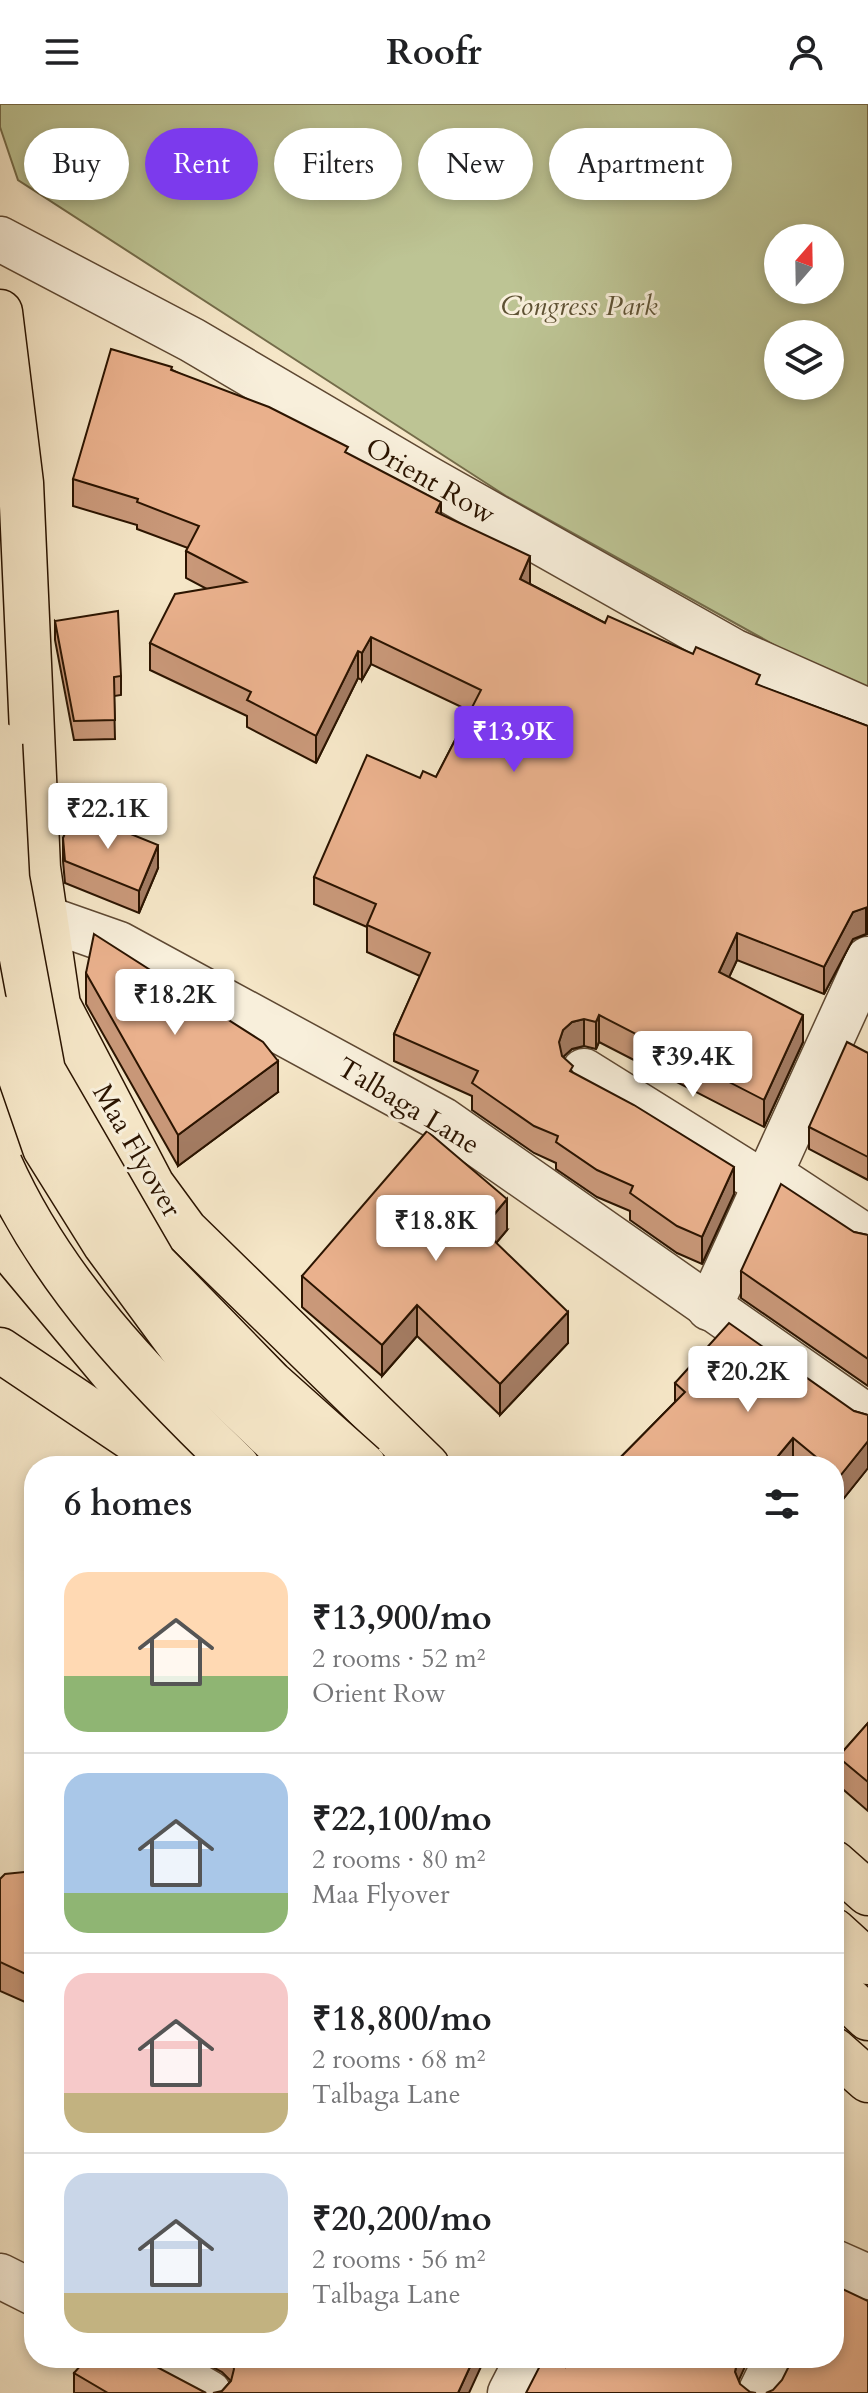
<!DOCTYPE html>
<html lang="en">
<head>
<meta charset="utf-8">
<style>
  body { margin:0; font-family:Cardo,serif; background:#f6f6f6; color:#202124; height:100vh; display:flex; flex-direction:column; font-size:30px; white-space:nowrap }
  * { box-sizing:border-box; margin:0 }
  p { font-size:26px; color:#757577 }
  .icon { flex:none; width:44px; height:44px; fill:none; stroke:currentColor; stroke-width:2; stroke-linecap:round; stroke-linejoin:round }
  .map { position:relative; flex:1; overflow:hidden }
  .side { position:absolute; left:24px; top:1352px; width:820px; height:912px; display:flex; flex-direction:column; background:#fff; border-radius:32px; box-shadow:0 4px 12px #0003 }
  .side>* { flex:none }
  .banner { position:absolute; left:24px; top:24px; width:820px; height:72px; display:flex; gap:16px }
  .needle { width:52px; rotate:20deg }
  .fabs { position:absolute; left:764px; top:120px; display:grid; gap:16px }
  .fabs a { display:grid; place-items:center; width:80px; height:80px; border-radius:50%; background:#fff; box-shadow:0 4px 12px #0003; font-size:40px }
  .price { position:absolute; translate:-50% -68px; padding:0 18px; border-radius:8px; background:#fff; color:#222; font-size:26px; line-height:52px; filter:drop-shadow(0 2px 4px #0008) }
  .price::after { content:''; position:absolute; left:50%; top:48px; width:24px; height:18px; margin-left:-12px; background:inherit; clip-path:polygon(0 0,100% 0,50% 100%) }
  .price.on { background:#7c3aed; color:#fff }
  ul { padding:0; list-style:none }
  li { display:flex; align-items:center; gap:24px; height:200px; padding:0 40px }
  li+li { border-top:2px solid #e0e0e0 }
  li span { display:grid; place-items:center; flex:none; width:224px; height:160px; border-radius:24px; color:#555 }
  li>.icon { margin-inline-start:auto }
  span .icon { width:96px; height:96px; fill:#fffc; stroke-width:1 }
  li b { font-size:34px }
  h2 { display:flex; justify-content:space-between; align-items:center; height:96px; padding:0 40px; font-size:34px }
  .tag { padding:0 28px; border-radius:36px; background:#fff; box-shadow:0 4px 12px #0003; font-size:28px; line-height:72px }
  .tag.on { background:#7c3aed; color:#fff }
  header { display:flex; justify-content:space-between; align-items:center; height:104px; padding:0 40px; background:#fff; font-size:36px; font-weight:800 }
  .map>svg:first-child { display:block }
  .green { fill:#bdc494; stroke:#746c4a; stroke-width:2; fill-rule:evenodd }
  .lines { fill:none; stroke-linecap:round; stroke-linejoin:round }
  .minor-casing { stroke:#5e4832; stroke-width:47 }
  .major-casing { stroke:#2b1400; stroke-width:47 }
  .highway-casing { stroke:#2b1400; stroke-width:47 }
  .minor { stroke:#f8efdb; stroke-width:44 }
  .major { stroke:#f5e6c7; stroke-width:44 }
  .highway { stroke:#f5e6c7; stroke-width:44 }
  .highway-bridge-casing { stroke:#2b1400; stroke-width:47; stroke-linecap:butt }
  .highway-bridge { stroke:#f5e6c7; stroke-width:44 }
  .wall { fill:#c99879; stroke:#2b1400; stroke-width:2 }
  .shaded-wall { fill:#a47c63; stroke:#2b1400; stroke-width:2 }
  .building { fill:#eab18d; stroke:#2b1400; stroke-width:2 }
  .labels { text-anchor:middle; stroke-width:6; stroke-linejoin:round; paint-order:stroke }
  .park-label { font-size:28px; font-style:italic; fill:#5e5234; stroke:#f8efdb }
  .street-label { font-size:28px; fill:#2b1400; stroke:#f8efdb }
</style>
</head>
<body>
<header><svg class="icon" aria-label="menu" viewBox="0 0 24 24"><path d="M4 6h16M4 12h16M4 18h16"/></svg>Roofr<svg class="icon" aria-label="person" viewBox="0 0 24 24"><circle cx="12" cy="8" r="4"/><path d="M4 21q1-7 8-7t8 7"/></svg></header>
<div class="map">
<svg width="868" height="2289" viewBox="0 0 868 2289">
  <rect width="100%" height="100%" fill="#f5e6c7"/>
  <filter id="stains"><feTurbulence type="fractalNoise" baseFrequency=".0025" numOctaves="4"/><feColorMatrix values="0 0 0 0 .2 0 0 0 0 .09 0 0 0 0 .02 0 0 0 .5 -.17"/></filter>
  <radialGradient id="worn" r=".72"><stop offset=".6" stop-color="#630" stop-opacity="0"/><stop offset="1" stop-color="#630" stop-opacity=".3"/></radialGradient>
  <!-- green -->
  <path class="green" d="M0 0H868V583L805 558 506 392 18 76 0 23ZM778 134H830V186H778ZM778 230H830V282H778Z"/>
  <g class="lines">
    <!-- minor casing -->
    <g class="minor-casing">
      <g id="minor">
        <polyline points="0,135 192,236 425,373 733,547 868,607"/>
        <polyline points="45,814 119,840 443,1016 868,1313"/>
        <polyline points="584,967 767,1081"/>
        <polyline points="772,1071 868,1134"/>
        <polyline points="709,1204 868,855"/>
        <polyline points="834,2158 868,2173"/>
        <polyline points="0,2172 34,2189"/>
        <polyline points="149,2254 209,2289"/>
        <polyline points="510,2289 528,2254"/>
        <polyline points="760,2289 777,2254"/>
      </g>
    </g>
    <!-- major casing -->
    <g class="major-casing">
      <g id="major">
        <polyline points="0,208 21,379 38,764 58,901 152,1081 185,1126 427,1362"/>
        <polyline points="0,1134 162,1328 198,1362"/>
        <polyline points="834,1759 868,1789"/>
        <polyline points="834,1946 868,1976"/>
      </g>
    </g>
    <!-- highway casing -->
    <g class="highway-casing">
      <g id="highway">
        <polyline points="0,1246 173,1362"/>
        <polyline points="834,1827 868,1858"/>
        <polyline points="834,1882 868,1914"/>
      </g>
    </g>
    <!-- minor -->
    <use href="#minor" class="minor"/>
    <!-- major -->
    <use href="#major" class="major"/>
    <!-- highway -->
    <use href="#highway" class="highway"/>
    <!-- highway-bridge casing -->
    <g class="highway-bridge-casing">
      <g id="highway-bridge">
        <polyline points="0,641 7,774 43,967 154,1159 271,1279 364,1362"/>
        <polyline points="0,914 45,1044 105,1140 191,1257 301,1362"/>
        <path d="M0 1060C53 1179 145 1273 237 1362"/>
      </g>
    </g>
    <!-- highway-bridge -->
    <use href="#highway-bridge" class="highway-bridge"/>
  </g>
  <!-- wall -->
  <g class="wall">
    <polygon points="172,266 348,350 441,410 530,480 605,519 760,582 868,622 868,830 853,835 824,890 737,856 729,873 803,938 764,1023 599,938 596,945 584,942 572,945 563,953 573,969 734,1090 702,1160 677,1149 630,1116 630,1107 597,1093 556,1065 556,1059 534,1049 472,1006 472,992 394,957 394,930 420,872 367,848 367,823 314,800 314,773 420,674 436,673 470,607 371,560 362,576 358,574 316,659 247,623 247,612 150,566 150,539 207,485 186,474 186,447 188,444 137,425 137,421 73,402 73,375"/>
    <polygon points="55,517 121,572 121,591 114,592 115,635 74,636 55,536"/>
    <polygon points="63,734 158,764 139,809 65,779 63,757"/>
    <polygon points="86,869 278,988 178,1062 86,900"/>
    <polygon points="868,949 868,1076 809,1045 809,1023"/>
    <polygon points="507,1126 496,1139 568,1239 500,1311 417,1232 382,1272 302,1203 302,1172"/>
    <polygon points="854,1128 868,1131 868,1282 741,1194 741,1167"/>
    <polygon points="675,1279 854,1307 868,1311 868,1364 840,1399 834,1395 834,1362 794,1362 793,1361 792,1362 612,1362 675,1298"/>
    <polygon points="868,1619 868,1707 838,1681 838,1653"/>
    <polygon points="34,1767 34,1902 0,1887 0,1775"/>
    <polygon points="196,2254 485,2254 222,2287 231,2277 222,2268"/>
    <polygon points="74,2269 206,2289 74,2289"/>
  </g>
  <!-- shaded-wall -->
  <g class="shaded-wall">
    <polygon points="441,398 441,425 436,408"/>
    <polygon points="530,452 530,479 520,502 520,475"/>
    <polygon points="371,533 371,560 362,576 362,549"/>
    <polygon points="358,547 358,574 316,659 316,632"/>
    <polygon points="158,741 158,764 139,809 139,787"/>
    <polygon points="866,803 866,830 853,835 824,890 824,863 853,808"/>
    <polygon points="737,829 737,856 719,895 719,868"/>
    <polygon points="599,911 599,938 596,945 596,918"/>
    <polygon points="803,911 803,938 764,1023 764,996"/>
    <polygon points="584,915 584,942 572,945 563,953 559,965 559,938 563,926 572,918"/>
    <polygon points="278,957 278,988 178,1062 178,1031"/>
    <polygon points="734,1063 734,1090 702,1160 702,1133"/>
    <polygon points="507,1095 507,1126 482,1156 482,1125"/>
    <polygon points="417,1201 417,1232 382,1272 382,1241"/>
    <polygon points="568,1208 568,1239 500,1311 500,1280"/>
    <polygon points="793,1334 793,1361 792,1362 773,1362 773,1358"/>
    <polygon points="868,1337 868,1364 840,1399 840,1372"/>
    <polygon points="769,1354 769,1362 761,1362"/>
    <polygon points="474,2254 485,2254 469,2289 458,2289"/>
    <polygon points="738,2254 749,2254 738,2278 735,2268"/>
  </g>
  <!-- building -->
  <g class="building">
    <polygon points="111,245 172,263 171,266 269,303 348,343 345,348 441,398 436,408 530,452 520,475 605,519 608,512 693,550 696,543 760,571 756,580 868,622 868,803 853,808 824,863 737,829 719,868 803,911 764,996 599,911 596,918 584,915 572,918 563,926 559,938 562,952 573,962 570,967 634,1001 734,1063 702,1133 677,1122 630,1089 633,1082 597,1066 556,1038 558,1032 534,1022 472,979 478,967 394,930 430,849 367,821 376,800 314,773 367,651 420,674 423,667 436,673 481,586 371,533 362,549 358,547 316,632 247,596 251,588 150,539 175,490 246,478 186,447 199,422 137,398 138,395 73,375"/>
    <polygon points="118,507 121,572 114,573 115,616 74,617 55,517"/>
    <polygon points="74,707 158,741 139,787 65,757 63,734"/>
    <polygon points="94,830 263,938 278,957 178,1031 86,869"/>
    <polygon points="847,938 868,949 868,1053 809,1023"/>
    <polygon points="427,1027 507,1095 482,1125 568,1208 500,1280 417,1201 382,1241 302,1172"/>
    <polygon points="781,1080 854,1128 868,1131 868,1255 741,1167"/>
    <polygon points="729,1219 854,1307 868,1311 868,1337 840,1372 834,1368 834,1362 827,1362 793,1334 773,1358 769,1354 761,1362 612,1362 685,1288 675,1279"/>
    <polygon points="868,1619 868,1678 838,1653"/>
    <polygon points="34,1767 34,1874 0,1858 0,1775 5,1770"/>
    <polygon points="834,2181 868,2197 868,2289 766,2289 773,2286 782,2276 793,2254 834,2254"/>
    <polygon points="87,2254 140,2254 206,2289 108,2289 74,2269"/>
    <polygon points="231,2254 474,2254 458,2289 213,2289 222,2287 231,2277 234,2265"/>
    <polygon points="544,2254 549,2254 565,2263 568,2254 738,2254 735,2268 740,2280 750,2288 756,2289 526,2289"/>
  </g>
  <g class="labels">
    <!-- park labels -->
    <g class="park-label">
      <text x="579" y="211">Congress Park</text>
    </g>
    <!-- street labels -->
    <g class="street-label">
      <text transform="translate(431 376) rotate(30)" y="10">Orient Row</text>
      <text transform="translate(409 1001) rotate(31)" y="10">Talbaga Lane</text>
      <text transform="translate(138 1046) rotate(60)" y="10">Maa Flyover</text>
    </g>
  </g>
  <rect width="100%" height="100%" filter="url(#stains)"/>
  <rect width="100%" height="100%" fill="url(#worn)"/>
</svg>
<div class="fabs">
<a><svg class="needle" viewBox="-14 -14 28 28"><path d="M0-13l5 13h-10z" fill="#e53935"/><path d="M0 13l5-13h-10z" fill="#757577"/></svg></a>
<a><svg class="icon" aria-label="layers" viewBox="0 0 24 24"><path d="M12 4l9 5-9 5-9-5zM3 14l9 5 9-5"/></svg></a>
</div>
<b class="price on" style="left:514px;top:670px">₹13.9K</b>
<b class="price" style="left:108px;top:747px">₹22.1K</b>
<b class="price" style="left:175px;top:933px">₹18.2K</b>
<b class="price" style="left:693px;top:995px">₹39.4K</b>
<b class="price" style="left:436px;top:1159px">₹18.8K</b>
<b class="price" style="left:748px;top:1310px">₹20.2K</b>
<div class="banner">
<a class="tag">Buy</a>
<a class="tag on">Rent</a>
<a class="tag">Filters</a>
<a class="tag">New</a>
<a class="tag">Apartment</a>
</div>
<section class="side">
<h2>6 homes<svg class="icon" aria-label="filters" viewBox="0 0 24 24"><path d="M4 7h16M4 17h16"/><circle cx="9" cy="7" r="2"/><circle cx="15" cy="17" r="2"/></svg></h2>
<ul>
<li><span style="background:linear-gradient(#ffd9b3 65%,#8fb573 0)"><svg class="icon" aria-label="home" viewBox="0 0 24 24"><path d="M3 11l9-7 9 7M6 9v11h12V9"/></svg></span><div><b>₹13,900/mo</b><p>2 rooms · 52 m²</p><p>Orient Row</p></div></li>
<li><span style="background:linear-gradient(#a9c7e8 75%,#8fb573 0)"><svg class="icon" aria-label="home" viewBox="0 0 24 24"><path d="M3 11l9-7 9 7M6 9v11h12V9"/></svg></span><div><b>₹22,100/mo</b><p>2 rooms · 80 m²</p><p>Maa Flyover</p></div></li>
<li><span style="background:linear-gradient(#f6c9c9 75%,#c2b280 0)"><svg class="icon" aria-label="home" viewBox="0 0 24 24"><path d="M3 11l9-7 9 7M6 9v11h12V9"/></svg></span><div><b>₹18,800/mo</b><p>2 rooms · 68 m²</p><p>Talbaga Lane</p></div></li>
<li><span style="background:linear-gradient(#c9d6e8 75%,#c2b280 0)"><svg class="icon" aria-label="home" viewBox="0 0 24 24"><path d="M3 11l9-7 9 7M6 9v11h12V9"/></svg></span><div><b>₹20,200/mo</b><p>2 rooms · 56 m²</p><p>Talbaga Lane</p></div></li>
</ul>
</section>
</div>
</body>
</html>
